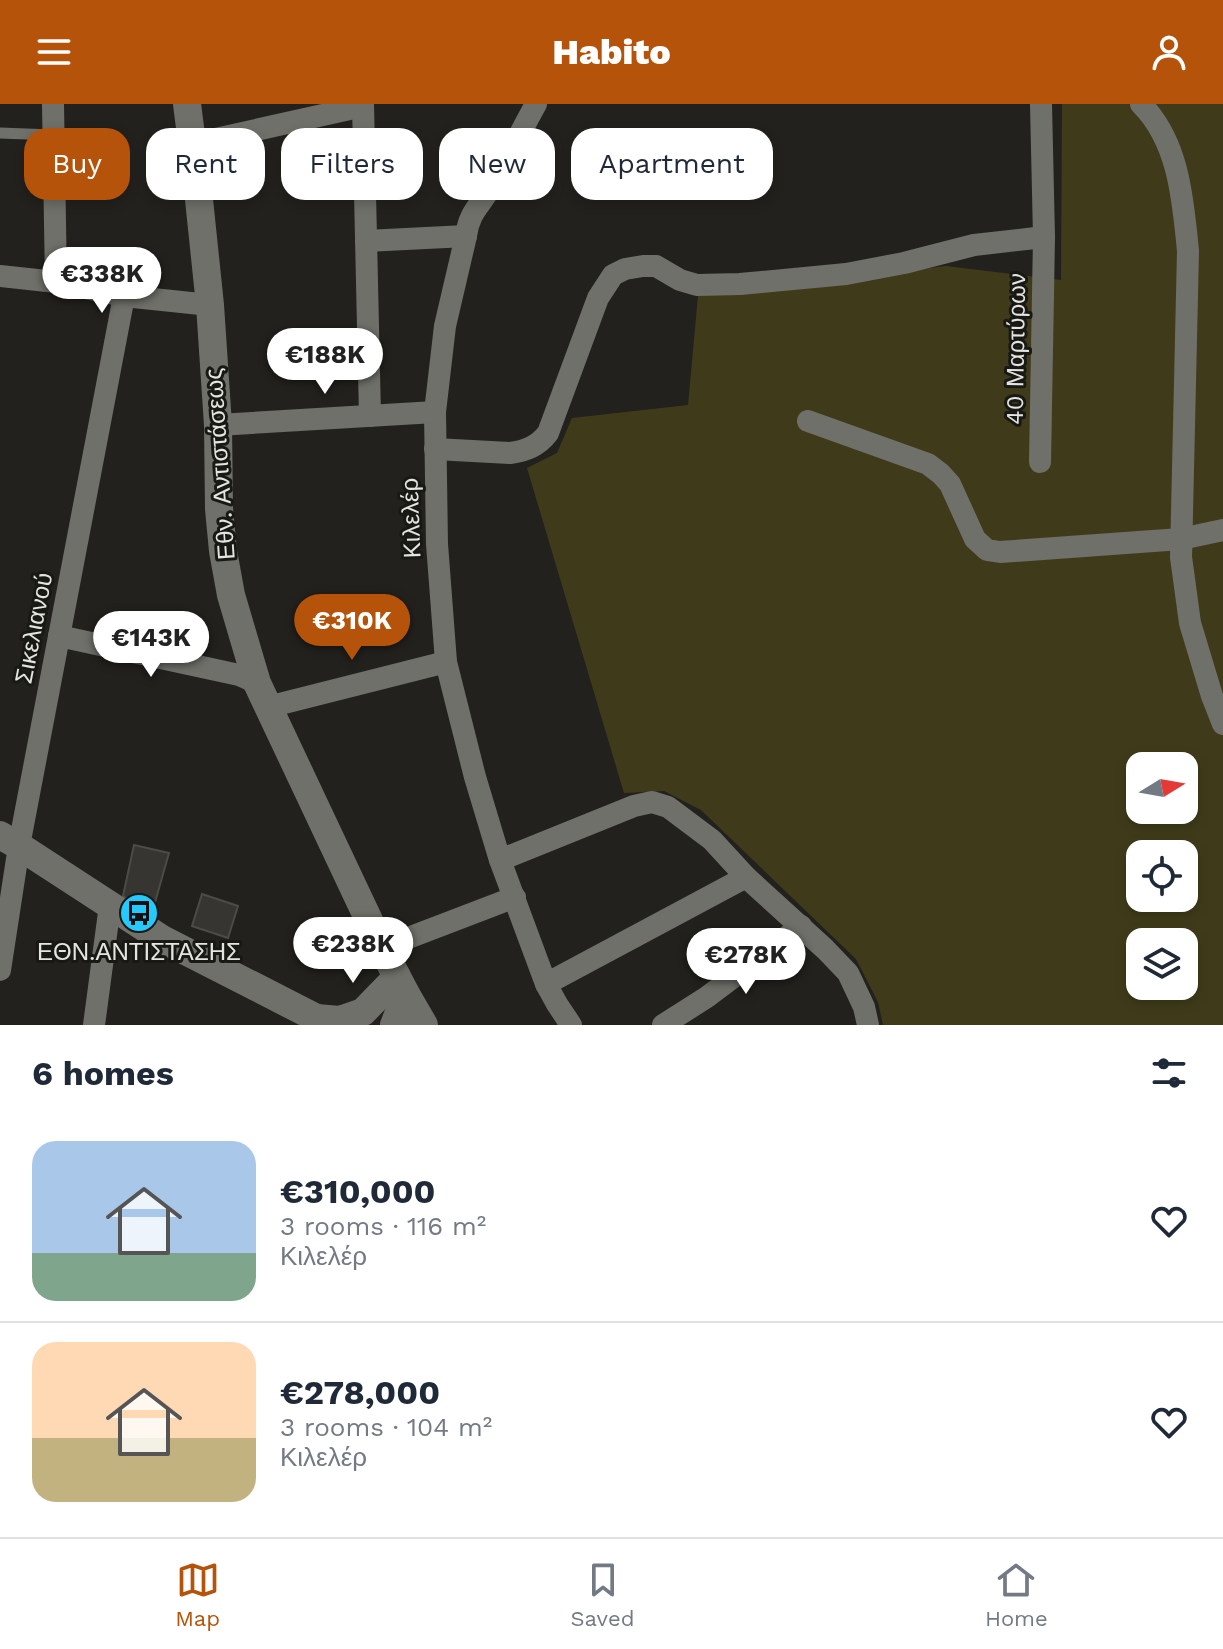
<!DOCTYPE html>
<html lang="en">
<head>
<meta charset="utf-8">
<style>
  body { margin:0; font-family:"Work Sans",sans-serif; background:#f2f2f3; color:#1f2937; height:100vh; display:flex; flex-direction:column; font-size:30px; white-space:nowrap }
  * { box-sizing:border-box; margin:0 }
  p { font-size:26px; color:#747a83 }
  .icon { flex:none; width:44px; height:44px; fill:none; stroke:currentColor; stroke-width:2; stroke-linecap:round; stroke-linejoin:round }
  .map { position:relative; height:921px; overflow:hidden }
  .sheet { display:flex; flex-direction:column; background:#fff; flex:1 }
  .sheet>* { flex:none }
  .hud { position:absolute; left:24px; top:24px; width:800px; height:72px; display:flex; gap:16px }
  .needle { width:52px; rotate:79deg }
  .controls { position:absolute; left:1126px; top:648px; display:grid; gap:16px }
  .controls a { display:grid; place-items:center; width:72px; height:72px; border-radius:16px; background:#fff; box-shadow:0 4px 12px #0003; font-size:40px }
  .price { position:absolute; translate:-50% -68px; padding:0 18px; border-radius:28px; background:#fff; color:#222; font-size:26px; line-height:52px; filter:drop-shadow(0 2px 4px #0008) }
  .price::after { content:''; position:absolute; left:50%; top:48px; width:24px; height:18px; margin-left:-12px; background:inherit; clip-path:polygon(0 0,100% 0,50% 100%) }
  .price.on { background:#b45309; color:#fff }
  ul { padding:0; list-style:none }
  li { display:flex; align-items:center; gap:24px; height:200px; padding:0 32px }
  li+li { border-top:2px solid #e0e1e3 }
  li span { display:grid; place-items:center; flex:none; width:224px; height:160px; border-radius:24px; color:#555 }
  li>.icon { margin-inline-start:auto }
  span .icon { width:96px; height:96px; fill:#fffc; stroke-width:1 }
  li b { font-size:34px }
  h2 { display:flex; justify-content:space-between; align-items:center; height:96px; padding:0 32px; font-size:34px }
  .pill { padding:0 28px; border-radius:24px; background:#fff; box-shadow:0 4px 12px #0003; font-size:28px; line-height:72px }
  .pill.on { background:#b45309; color:#fff }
  header { display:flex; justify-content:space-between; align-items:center; height:104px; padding:0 32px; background:#b45309; color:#fff; font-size:36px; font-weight:800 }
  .menu { display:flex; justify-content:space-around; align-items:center; height:112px; border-top:2px solid #e0e1e3; background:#fff; font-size:22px; color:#747a83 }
  .menu a { display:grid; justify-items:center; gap:4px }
  .menu .on { color:#b45309 }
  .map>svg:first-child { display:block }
  .green { fill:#3f3b1a; fill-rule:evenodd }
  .building { fill:#363531; stroke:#4c4b46; stroke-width:2 }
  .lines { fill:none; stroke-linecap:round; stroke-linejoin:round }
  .service { stroke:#70706a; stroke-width:11 }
  .minor { stroke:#70706a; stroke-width:22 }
  .tertiary { stroke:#70706a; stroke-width:28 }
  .labels { text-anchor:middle; stroke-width:6; stroke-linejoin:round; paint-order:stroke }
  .street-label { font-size:24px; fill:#e4e4e1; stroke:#181814 }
  .poi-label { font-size:24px; fill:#e4e4e1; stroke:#181814 }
</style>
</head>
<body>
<header><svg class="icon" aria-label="menu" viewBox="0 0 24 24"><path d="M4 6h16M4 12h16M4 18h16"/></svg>Habito<svg class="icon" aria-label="person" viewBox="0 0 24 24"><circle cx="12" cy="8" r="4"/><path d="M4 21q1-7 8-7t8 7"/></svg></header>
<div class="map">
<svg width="1223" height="921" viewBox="0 0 1223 921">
  <rect width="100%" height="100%" fill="#22211d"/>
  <!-- green -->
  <path class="green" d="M1062 0H1223V921H883L878 898 856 855 701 706 664 687 624 689 527 364 557 349 572 314 688 301 698 192 946 162 1061 176ZM1140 662H1184V706H1140ZM1140 750H1184V794H1140ZM1140 838H1184V882H1140Z"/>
  <!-- building -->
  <g class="building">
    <polygon points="134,741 169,749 152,809 123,792"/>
    <polygon points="202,790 238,802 228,834 192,822"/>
  </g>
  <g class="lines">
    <!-- service -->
    <polyline class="service" points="0,29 53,31"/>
    <!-- minor -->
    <g class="minor">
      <polyline points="53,0 56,178"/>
      <polyline points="363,0 370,312"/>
      <path d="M536 0C521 27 507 56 491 83 480 102 469 108 466 132L445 222 435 308 437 440 446 558 475 673 500 756 546 880 557 900 571 921"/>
      <path d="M1141 0C1179 38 1183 96 1188 147L1181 453 1190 519 1212 592 1223 620"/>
      <polyline points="193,40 363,2"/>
      <polyline points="366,137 466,132"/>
      <polyline points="0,172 56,178 124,192 210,201"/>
      <polyline points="808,317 928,360 941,370 950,380 975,435 987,446 1000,448 1181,435 1223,426"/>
      <polyline points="218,321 435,308"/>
      <path d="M435 345 510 349C526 347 538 342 548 329L598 194 613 171 625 165 643 162H656L680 176 697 181 740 180 846 170 904 159 974 141 1044 133"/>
      <polyline points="1040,358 1044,133 1041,0"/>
      <polyline points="59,532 239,571 257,579"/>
      <polyline points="268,603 446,558"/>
      <polyline points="500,756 634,702 652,698 668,703 712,736 746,773 825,845 848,869 864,903 868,921"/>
      <polyline points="382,844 515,793"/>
      <polyline points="0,866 19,742 124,192"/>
      <polyline points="546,880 746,773"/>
      <polyline points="94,921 110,801"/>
      <polyline points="663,921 707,893 801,822"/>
    </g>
    <!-- tertiary -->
    <g class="tertiary">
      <polyline points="187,0 198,86 210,201 218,321 219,405 223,447 231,491 257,579 382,844 406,890 424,921"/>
      <polyline points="0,731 19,742 162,835 330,921"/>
      <polyline points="316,914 340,916 363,908 397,873"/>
      <polyline points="394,921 406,890"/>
    </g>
  </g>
  <!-- icons -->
  <defs>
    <g id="bus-disc" transform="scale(2)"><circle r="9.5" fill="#24c9fe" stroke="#181814"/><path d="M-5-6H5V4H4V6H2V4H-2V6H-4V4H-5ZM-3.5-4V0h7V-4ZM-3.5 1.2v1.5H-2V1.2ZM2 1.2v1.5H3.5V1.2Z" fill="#111"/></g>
  </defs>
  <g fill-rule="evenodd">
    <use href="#bus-disc" x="139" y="809"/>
  </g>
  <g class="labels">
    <!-- street labels -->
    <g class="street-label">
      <text transform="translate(1016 245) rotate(-89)" y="8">40 Μαρτύρων</text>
      <text transform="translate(220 360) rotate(-94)" y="8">Εθν. Αντιστάσεως</text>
      <text transform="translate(411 414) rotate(-92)" y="8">Κιλελέρ</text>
      <text transform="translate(34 524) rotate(-79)" y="8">Σικελιανού</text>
    </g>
    <!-- poi labels -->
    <g class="poi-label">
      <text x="139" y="856">ΕΘΝ.ΑΝΤΙΣΤΑΣΗΣ</text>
    </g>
  </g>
</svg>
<div class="controls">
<a><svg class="needle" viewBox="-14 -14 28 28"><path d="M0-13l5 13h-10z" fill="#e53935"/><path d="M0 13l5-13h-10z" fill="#747a83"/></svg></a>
<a><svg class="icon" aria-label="locate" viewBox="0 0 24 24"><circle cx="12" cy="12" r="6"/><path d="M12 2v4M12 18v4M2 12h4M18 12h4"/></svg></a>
<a><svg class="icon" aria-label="layers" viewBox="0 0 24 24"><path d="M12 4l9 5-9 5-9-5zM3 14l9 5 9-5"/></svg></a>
</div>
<b class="price" style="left:102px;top:211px">€338K</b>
<b class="price" style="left:325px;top:292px">€188K</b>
<b class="price on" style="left:352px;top:558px">€310K</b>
<b class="price" style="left:151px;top:575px">€143K</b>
<b class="price" style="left:353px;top:881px">€238K</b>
<b class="price" style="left:746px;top:892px">€278K</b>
<div class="hud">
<a class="pill on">Buy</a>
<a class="pill">Rent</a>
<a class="pill">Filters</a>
<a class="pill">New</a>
<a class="pill">Apartment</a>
</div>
</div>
<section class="sheet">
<h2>6 homes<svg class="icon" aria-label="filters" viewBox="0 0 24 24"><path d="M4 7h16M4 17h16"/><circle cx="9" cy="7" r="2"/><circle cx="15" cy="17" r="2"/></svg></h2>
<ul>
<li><span style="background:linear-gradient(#a9c7e8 70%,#7fa58c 0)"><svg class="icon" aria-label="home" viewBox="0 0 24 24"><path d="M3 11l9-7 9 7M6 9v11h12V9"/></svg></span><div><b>€310,000</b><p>3 rooms · 116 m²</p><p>Κιλελέρ</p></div><svg class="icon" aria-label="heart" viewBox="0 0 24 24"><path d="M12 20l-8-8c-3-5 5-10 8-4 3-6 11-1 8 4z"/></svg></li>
<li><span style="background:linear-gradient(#ffd9b3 60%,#c2b280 0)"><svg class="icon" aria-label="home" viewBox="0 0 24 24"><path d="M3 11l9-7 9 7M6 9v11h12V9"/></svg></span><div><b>€278,000</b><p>3 rooms · 104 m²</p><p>Κιλελέρ</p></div><svg class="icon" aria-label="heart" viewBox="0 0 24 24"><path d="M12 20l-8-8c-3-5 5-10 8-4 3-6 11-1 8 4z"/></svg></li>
</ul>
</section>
<nav class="menu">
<a class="on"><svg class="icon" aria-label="map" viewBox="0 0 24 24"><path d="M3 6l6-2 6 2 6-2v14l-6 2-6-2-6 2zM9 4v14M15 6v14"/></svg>Map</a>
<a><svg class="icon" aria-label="saved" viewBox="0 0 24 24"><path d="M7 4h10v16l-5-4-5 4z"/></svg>Saved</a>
<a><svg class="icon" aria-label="home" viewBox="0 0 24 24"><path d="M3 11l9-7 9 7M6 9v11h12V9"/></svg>Home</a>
</nav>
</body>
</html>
